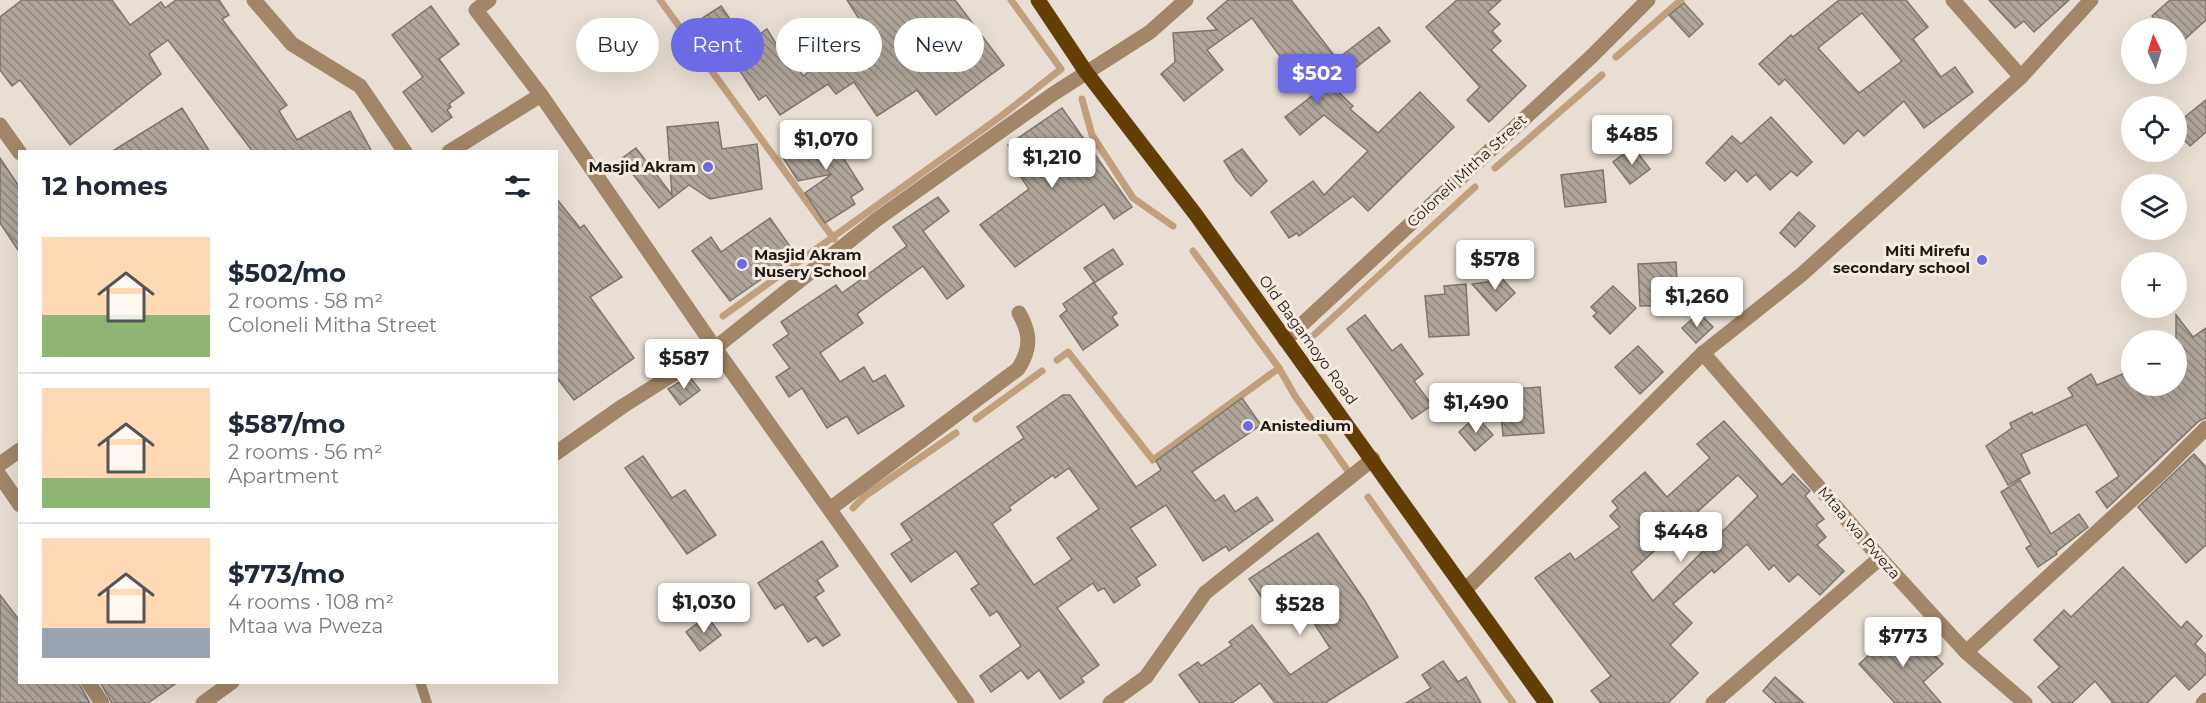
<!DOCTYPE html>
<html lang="en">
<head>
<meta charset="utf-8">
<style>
  body { margin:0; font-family:Montserrat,sans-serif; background:#f6f6f7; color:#1f2937; height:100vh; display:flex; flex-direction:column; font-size:22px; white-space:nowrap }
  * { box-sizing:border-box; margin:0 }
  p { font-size:20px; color:#747a83 }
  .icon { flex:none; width:33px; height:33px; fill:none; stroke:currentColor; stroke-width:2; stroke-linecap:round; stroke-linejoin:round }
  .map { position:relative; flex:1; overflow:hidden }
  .side { position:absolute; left:18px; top:150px; width:540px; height:534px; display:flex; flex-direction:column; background:#fff; border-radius:0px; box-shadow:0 6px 24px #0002 }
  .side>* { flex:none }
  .hud { position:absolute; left:576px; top:18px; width:570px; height:54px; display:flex; gap:12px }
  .needle { width:39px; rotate:356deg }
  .buttons { position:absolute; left:2121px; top:18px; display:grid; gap:12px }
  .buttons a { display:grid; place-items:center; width:66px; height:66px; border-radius:50%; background:#fff; box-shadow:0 6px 24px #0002; font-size:30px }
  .price { position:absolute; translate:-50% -51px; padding:0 14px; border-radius:6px; background:#fff; color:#222; font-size:20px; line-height:39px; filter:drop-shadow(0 2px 3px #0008) }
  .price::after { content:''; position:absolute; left:50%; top:36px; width:18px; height:14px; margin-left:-9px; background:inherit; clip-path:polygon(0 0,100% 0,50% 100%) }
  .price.selected { background:#6c6be5; color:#fff }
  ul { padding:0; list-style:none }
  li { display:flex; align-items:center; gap:18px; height:150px; padding:0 24px }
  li+li { border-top:2px solid #e0e1e3 }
  li span { display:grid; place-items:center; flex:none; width:168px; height:120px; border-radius:0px; color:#555 }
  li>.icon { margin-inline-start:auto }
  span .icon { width:72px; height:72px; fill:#fffc; stroke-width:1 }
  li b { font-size:26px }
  h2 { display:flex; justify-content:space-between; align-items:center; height:72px; padding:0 24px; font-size:26px }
  .tag { padding:0 21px; border-radius:27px; background:#fff; box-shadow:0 6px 24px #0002; font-size:21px; line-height:54px }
  .tag.selected { background:#6c6be5; color:#fff }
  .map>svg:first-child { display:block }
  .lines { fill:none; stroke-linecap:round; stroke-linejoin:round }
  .stream { stroke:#bf9f7c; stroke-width:7 }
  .building { fill:url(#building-back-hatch); stroke:#7e756b; stroke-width:1.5; fill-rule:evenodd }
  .service { stroke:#a18667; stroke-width:10 }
  .minor { stroke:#a18667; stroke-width:15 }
  .primary { stroke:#633e07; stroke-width:15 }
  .poi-dot { fill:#6c6be5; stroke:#f6ebe0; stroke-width:2 }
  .labels { text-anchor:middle; stroke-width:6; stroke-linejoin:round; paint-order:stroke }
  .poi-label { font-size:15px; font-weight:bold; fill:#1d1915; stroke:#f6ebe0; text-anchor:end }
  .street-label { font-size:15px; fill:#1d1915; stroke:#f6ebe0 }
</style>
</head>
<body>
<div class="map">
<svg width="2206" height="703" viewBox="0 0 2206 703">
  <defs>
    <pattern id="building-back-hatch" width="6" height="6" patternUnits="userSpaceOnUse" patternTransform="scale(1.5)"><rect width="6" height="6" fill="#b0a69b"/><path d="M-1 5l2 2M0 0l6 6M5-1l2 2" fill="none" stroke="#8f867d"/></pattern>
  </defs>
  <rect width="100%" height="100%" fill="#e9ded3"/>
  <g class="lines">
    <!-- stream -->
    <g class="stream">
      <polyline points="660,0 834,239"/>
      <polyline points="1616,57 1681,0"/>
      <polyline points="1082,99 1092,135 1133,198 1173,226"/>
      <polyline points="1495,168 1602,75"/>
      <polyline points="1193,251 1279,368 1295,396 1348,471"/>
      <polyline points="723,316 1000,117 1061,69 1011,0"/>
      <polyline points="1314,335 1475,187"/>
      <polyline points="1057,360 1068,352 1153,460 1279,368"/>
      <polyline points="976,419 1042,371"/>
      <polyline points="1368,497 1513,703"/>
      <polyline points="853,508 865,496 956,433"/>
    </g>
  </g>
  <!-- building -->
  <g class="building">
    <polygon points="22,0 112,0 130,25 161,2 165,8 176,0 219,0 229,15 222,19 287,105 279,111 297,140 350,111 372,152 253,152 168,40 149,54 161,74 70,145 20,80 12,86 0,70 0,17"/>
    <polygon points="847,0 955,0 1004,65 936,115 917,90 877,116 854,82 836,94 828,84 780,115 766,95 759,100 738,68 754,57 745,44 767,29 778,47 782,44 803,76 839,50 835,45 863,25"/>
    <polygon points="1228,0 1291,0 1337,59 1379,27 1390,41 1332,86 1353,106 1350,109 1378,133 1420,92 1454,127 1368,211 1353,196 1299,236 1297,233 1289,238 1271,212 1313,181 1324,195 1368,151 1324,115 1300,135 1285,117 1317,92 1291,57 1284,62 1252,18 1207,50 1223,70 1184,101 1161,74 1175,62 1173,33 1217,30 1207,18"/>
    <polygon points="1457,0 1501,0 1488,12 1500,24 1492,31 1501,41 1491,50 1526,86 1489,122 1467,100 1480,87 1426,27"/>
    <path d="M1839 0H1906L1928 27 1913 39 1941 77 1955 67 1973 92 1924 128 1904 101 1864 136 1858 130 1844 144 1785 79 1779 85 1759 64 1791 35 1793 37ZM1862 13 1902 61 1859 93 1818 48Z"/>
    <polygon points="1989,0 2069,0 2034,32 2024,21 2015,28"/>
    <polygon points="2170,0 2206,0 2206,20 2176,47 2176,28 2163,28 2152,16"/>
    <polygon points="1684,3 1703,24 1689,37 1669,15"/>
    <polygon points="431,6 459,44 439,59 464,93 449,104 451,107 447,110 452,117 432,132 403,92 423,77 392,35"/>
    <polygon points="721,6 734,25 699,47 687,28"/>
    <polygon points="2206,100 2206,132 2190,146 2176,131 2176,124"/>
    <polygon points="182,108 210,152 111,152"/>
    <polygon points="1062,108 1132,207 1114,219 1104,204 1015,267 980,225 1029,189 1016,170 1022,166 1008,145"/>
    <polygon points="1771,117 1812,162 1797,176 1791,171 1770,190 1756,174 1747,182 1736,170 1725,181 1706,163 1732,136 1741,144"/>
    <polygon points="718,122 722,149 757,144 762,189 710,199 689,185 659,208 621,159 636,148 672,195 667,127"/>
    <polygon points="837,122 854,149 842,156 863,189 851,197 855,204 825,223 805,193 832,174 798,181 782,156"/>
    <polygon points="1633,147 1650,169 1630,184 1613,162"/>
    <polygon points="1242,149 1267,181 1251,196 1236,180 1224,161"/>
    <polygon points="0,158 20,188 20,253 0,223"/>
    <polygon points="1603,170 1606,202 1565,207 1561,175"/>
    <polygon points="938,197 949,211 923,231 964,286 947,299 923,266 857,314 863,323 820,353 840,382 864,367 873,382 885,375 904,406 858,434 847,416 827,428 802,388 789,397 776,377 790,368 773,345 789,334 781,322 836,285 842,293 907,246 893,227"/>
    <polygon points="556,198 580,228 584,225 622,277 590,297 634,358 574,400 556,377"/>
    <polygon points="1799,212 1815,226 1795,247 1780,233"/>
    <polygon points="770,218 796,255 730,301 692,251 711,237 721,252"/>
    <polygon points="1113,249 1123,264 1094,283 1117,313 1112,317 1118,325 1083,350 1060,316 1067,310 1063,304 1094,282 1084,268"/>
    <polygon points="1676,262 1678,305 1640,306 1638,264"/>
    <polygon points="1497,273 1515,293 1496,311 1472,284 1487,282"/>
    <polygon points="1466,284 1469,335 1429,337 1425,296 1445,294 1444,286"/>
    <polygon points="1613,286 1636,308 1610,334 1593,316 1597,313 1591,307"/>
    <polygon points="1699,313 1713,327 1696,343 1682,328"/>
    <polygon points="1365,315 1392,351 1401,344 1423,374 1414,381 1432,405 1412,419 1347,329"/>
    <polygon points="2176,315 2193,337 2206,328 2206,418 2199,421 2107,508 2096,492 2119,476 2086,424 2021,454 2030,473 2008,485 1986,446 2012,428 2010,423 2032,412 2033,415 2073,396 2068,388 2079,381 2091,374 2097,385 2132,370 2132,386 2176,386"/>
    <polygon points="1638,346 1663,372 1640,394 1615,367"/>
    <polygon points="689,376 700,390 680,405 668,389"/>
    <polygon points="1540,387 1544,433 1503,436 1499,390"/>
    <path d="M1063 395H1070L1136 487 1161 470 1156 461 1242 398 1261 425 1192 472 1215 501 1224 495 1235 512 1257 497 1273 520 1229 551 1226 546 1203 561 1166 505 1130 528 1156 565 1136 578 1140 585 1114 603 1104 588 1098 591 1093 583 1057 608 1099 665 1081 678 1084 682 1060 699 1039 670 1028 679 1021 670 991 692 980 676 1021 646 997 611 990 616 971 589 979 584 956 551 911 582 891 554 912 540 901 524 1024 438 1017 427ZM1069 468 1099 509 1057 538 1072 559 1034 585 992 524 1011 510 1009 507 1053 475 1055 478Z"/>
    <polygon points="1476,416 1493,435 1475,451 1459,432"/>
    <path d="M1724 421 1782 485 1793 474 1810 491 1805 496 1824 519 1816 525 1826 537 1817 545 1844 571 1820 595 1798 574 1789 582 1774 565 1769 570 1747 544 1714 573 1712 570 1673 604 1692 623 1670 645 1698 673 1668 703H1601L1591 691 1611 676 1535 578 1570 553 1575 560 1620 527 1610 516 1618 508 1612 501 1645 472 1667 497 1710 458 1697 444ZM1738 475 1758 496 1653 601 1631 572Z"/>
    <polygon points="2194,454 2206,467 2206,545 2186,563 2138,507"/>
    <polygon points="643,456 672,498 685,490 716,535 687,554 625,468"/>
    <polygon points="2020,480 2051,534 2079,514 2088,527 2056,552 2057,554 2038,567 2026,548 2031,545 2001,492"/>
    <polygon points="1318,533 1365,601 1398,657 1325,703 1275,703 1260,683 1232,703 1200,703 1179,675 1198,662 1201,666 1232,645 1229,642 1252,625 1290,675 1330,648 1298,598 1273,614 1249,579"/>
    <polygon points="822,541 838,566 817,580 824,591 815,597 840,635 823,646 816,637 808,642 783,604 775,609 758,583"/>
    <polygon points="2123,567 2181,628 2187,621 2202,636 2195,644 2206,655 2206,674 2189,690 2175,675 2147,703 2113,703 2095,681 2072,703 2053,703 2038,687 2060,667 2034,640 2064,610 2071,617"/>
    <polygon points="0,595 20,621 20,682 78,682 90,703 0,703"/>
    <polygon points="707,616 721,635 700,651 686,632"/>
    <polygon points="1905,623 1943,664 1923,682 1941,703 1895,703 1859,664"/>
    <polygon points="1443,661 1458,682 1466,677 1481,703 1406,703 1431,688 1422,675"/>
    <polygon points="1775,677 1804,703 1776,703 1763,691"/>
    <polygon points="100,682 178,682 148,703 112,703"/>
  </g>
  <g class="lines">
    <!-- service -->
    <polyline class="service" points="420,682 427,703"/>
    <!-- minor -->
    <g class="minor">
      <polyline points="254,0 292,44 360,86 405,152"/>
      <polyline points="489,0 476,10 541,95 715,348 967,703"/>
      <polyline points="1953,0 2021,77"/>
      <polyline points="0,125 20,153"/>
      <polyline points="449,152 541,95"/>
      <polyline points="1285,340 1592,56 1648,0"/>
      <polyline points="1703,353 1880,558 1966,652 2025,703"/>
      <polyline points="556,453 623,406 715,348 876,220 1053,94 1150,32 1186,0"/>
      <polyline points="0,464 20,450"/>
      <polyline points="0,476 20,505"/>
      <path d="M831 508 1018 369C1031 349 1031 334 1019 313"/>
      <polyline points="1465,590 1703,353 1801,275 2021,77 2091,0"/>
      <polyline points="1966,652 2161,473 2206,428"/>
      <polyline points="88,682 102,703"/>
      <polyline points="203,703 232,682"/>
      <polyline points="1110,703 1146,677 1205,593 1373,459"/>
      <polyline points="1713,703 1880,558"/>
      <polyline points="2203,703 2206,700"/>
    </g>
    <!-- primary -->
    <polyline class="primary" points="1038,0 1086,72 1196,215 1546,703"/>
  </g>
  <!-- markers -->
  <g class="poi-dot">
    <circle cx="708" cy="167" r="6"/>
    <circle cx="1982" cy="260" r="6"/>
    <circle cx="742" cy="264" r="6"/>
    <circle cx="1248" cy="426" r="6"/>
  </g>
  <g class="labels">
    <!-- poi labels -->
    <g class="poi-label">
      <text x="696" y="172">Masjid Akram</text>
      <text x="1970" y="256">Miti Mirefu<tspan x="1970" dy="17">secondary school</tspan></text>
      <text x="754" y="260" text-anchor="start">Masjid Akram<tspan x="754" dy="17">Nusery School</tspan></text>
      <text x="1260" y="431" text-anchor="start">Anistedium</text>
    </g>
    <!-- street labels -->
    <g class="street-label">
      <text transform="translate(1467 171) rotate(-43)" y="5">Coloneli Mitha Street</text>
      <text transform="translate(1308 340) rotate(54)" y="5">Old Bagamoyo Road</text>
      <text transform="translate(1859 533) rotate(49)" y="5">Mtaa wa Pweza</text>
    </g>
  </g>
</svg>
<div class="buttons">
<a><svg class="needle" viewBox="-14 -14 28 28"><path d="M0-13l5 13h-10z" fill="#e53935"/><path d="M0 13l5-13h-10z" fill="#747a83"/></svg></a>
<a><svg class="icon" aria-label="locate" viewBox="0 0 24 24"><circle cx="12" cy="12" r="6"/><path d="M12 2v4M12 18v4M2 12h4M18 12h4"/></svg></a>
<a><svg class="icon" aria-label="layers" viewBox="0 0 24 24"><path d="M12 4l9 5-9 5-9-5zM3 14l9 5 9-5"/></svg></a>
<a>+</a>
<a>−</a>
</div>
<b class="price selected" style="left:1317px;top:105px">$502</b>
<b class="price" style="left:1632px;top:166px">$485</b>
<b class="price" style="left:826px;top:171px">$1,070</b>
<b class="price" style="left:1052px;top:189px">$1,210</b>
<b class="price" style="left:1495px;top:291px">$578</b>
<b class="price" style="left:1697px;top:328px">$1,260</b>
<b class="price" style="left:684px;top:390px">$587</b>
<b class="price" style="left:1476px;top:434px">$1,490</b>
<b class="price" style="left:1681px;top:563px">$448</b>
<b class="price" style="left:704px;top:634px">$1,030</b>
<b class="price" style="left:1300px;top:636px">$528</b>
<b class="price" style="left:1903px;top:668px">$773</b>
<div class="hud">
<a class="tag">Buy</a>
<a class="tag selected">Rent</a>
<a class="tag">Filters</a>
<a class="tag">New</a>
</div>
<section class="side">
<h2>12 homes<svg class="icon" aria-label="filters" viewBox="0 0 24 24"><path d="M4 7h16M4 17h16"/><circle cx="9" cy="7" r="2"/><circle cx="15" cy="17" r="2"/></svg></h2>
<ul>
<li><span style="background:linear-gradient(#ffd9b3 65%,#8fb573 0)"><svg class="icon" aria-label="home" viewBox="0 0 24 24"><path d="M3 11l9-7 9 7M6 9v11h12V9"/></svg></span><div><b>$502/mo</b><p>2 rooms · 58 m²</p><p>Coloneli Mitha Street</p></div></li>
<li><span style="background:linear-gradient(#ffd9b3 75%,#8fb573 0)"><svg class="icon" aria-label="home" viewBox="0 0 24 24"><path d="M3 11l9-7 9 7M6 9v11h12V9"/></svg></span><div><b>$587/mo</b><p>2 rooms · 56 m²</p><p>Apartment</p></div></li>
<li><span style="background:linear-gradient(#ffd9b3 75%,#9aa5b1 0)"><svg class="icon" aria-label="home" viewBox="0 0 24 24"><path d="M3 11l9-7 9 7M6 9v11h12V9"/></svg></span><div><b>$773/mo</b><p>4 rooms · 108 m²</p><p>Mtaa wa Pweza</p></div></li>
</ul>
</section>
</div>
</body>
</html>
